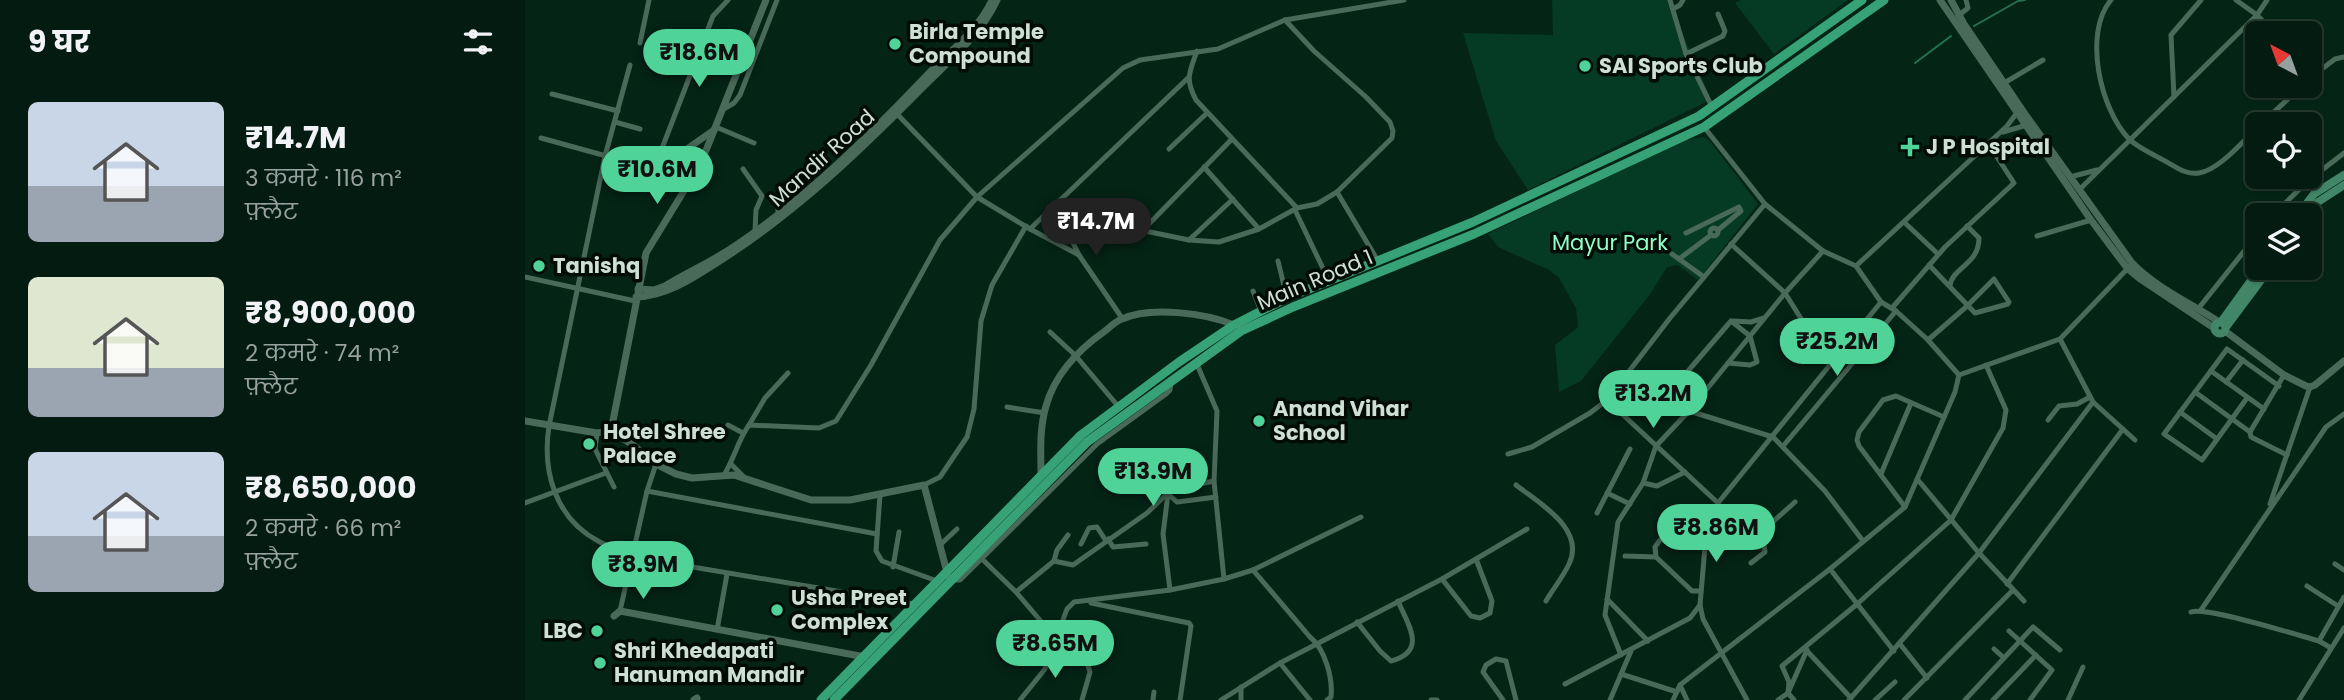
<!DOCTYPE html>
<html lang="hi">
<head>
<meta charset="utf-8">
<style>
  body { margin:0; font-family:Poppins,"Noto Sans Devanagari",sans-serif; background:#11281e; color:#f1f3f6; height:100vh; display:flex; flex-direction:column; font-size:26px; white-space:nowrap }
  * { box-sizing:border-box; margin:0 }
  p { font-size:23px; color:#97a19f }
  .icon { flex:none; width:38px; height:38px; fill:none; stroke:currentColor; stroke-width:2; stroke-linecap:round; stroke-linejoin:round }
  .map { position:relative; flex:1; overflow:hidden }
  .side { display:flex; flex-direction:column; background:#031b10; width:525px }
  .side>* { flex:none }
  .needle { width:46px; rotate:319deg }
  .controls { position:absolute; left:1720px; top:21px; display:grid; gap:14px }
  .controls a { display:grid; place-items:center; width:77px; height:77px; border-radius:10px; background:#031b10; box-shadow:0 2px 5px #0004,0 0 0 2px #243930; font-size:35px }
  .price { position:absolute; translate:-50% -60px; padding:0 16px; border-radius:24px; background:#50d398; color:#111; font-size:23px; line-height:46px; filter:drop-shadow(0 2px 4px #0008) }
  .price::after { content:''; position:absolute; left:50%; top:42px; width:21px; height:16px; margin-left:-10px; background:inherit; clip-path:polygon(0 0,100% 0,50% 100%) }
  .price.on { background:#222; color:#fff }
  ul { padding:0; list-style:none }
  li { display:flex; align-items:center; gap:21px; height:175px; padding:0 28px }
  li span { display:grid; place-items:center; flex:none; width:196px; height:140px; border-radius:10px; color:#555 }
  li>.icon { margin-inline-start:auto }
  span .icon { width:84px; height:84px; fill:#fffc; stroke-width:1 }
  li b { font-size:30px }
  h2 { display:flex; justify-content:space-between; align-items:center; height:84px; padding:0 28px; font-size:30px }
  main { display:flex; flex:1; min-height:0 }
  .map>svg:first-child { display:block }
  .green { fill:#053a25 }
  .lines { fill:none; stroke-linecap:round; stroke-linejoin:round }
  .stream { stroke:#227350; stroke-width:2 }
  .minor { stroke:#4a6a59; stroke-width:5 }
  .tertiary { stroke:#4a6a59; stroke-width:7 }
  .secondary { stroke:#408667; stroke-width:8 }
  .primary { stroke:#37a276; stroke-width:9 }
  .poi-dot { fill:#50d398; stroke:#020b05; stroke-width:2.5 }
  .labels { text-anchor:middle; stroke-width:7; stroke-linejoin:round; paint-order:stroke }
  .poi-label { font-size:21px; font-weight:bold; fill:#cee0d6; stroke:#020b05; text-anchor:start }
  .street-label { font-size:21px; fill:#cee0d6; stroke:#020b05 }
  .park-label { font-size:21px; fill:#91fdc7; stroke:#020b05 }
</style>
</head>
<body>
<main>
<section class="side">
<h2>9 घर<svg class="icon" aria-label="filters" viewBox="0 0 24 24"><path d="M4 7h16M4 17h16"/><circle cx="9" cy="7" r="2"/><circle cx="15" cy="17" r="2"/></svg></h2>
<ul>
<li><span style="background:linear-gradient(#c9d6e8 60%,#9aa5b1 0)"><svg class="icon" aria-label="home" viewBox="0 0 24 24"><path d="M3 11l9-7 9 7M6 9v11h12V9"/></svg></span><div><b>₹14.7M</b><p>3 कमरे · 116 m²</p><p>फ़्लैट</p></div></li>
<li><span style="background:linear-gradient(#dfe7d0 65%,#9aa5b1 0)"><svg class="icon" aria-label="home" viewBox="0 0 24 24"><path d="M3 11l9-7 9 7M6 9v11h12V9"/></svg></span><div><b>₹8,900,000</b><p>2 कमरे · 74 m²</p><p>फ़्लैट</p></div></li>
<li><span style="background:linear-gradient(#c9d6e8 60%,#9aa5b1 0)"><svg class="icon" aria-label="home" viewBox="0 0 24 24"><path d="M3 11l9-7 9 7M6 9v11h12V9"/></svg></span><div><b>₹8,650,000</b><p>2 कमरे · 66 m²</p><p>फ़्लैट</p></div></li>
</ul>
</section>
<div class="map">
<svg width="1819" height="700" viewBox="0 0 1819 700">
  <rect width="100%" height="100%" fill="#042416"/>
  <!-- green -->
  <g class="green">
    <polygon points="1027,0 1143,0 1185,97 1181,102 1003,190 971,141 938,33 1028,35"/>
    <polygon points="1216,0 1323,0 1249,54 1210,3"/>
    <polygon points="1179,137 1185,141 1233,204 1173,280 1153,265 1142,267 1126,293 1056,381 1034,392 1030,345 1053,327 1051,308 1034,278 1024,270 973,247 963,234 1160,140"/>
  </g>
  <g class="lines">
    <!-- stream -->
    <g class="stream">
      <polyline points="1449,26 1493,1 1500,0"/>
      <polyline points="1390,63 1426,36"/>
    </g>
    <!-- minor -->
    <g class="minor">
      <polyline points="1145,0 1161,54 1187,107"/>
      <path d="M1586 0C1558 33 1575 109 1604 139 1613 148 1628 154 1640 161 1651 167 1661 175 1674 173 1694 170 1718 141 1732 128"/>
      <polyline points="1711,0 1732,15 1749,33"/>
      <polyline points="1148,9 1155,5 1158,0"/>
      <polyline points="1433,16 1443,8 1441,0"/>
      <polyline points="115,43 124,0"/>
      <path d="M672 51C664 73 660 79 671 100L772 208"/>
      <polyline points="1161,54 1198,36 1200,31 1193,14"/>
      <path d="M105 65 80 156 24 426C17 471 30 518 73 541 84 547 96 552 108 557L389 604"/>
      <polyline points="1785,78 1810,59 1819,57"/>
      <polyline points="1479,83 1518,60"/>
      <polyline points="27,94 93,111"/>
      <polyline points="1649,97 1646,35 1676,0"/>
      <polyline points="197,110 209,103 215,95 252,0"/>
      <polyline points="372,114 452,197 505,229 554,255"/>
      <polyline points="90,122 115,129"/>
      <polyline points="1736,124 1777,86"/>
      <polyline points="191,127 229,143"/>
      <polyline points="1179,127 1240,204 1298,251 1331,266 1356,302 1371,311 1403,340 1434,375"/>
      <polyline points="1478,132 1502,125"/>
      <polyline points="16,138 132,170 161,185"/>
      <polyline points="706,140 620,228 620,231 664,240 694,242 734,229 772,208 792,204 812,192 867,138 868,131 865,122 841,97 789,51 760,20"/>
      <polyline points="644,149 682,113"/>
      <polyline points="679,167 734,229"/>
      <polyline points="129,169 188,16 203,0"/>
      <polyline points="218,169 237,196 231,210 230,231"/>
      <polyline points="1545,177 1572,170"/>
      <polyline points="1554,190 1732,15 1742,0"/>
      <polyline points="812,192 853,261"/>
      <polyline points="530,206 554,255 597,318"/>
      <polyline points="770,210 804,281"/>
      <polyline points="253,214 253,205 257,188"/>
      <polyline points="1748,215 1784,180 1819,153"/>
      <polyline points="1379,222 1413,254"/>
      <circle cx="1189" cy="232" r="4"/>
      <polyline points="505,229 663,78"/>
      <polyline points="1161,233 1214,207 1216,211 1193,230"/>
      <polyline points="1512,236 1566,220"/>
      <polyline points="664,240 708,199"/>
      <polyline points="1206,244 1260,293 1305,365"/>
      <polyline points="1147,254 1179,277"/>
      <polyline points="1154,259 1186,235"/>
      <polyline points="753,261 762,298"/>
      <polyline points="1331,266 1482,126 1494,110"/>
      <polyline points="0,277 110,301"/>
      <path d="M1425 286C1427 267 1454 265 1454 238L1442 226"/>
      <polyline points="728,291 736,311"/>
      <polyline points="1367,308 1420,247 1489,183 1463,143"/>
      <polyline points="1673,309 1732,235"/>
      <polyline points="1208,321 1226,322 1239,318"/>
      <polyline points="525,332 550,355 593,406"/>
      <polyline points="1535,339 1568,402 1610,440"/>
      <polyline points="1403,340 1441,307 1469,279 1484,302 1483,304 1450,313 1404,265"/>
      <polyline points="671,362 692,411 689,481 699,579"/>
      <polyline points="1686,371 1739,409"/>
      <polyline points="1759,375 1725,432 1726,437 1762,455"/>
      <polyline points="1701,382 1718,360"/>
      <polyline points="1670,392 1725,432"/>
      <polyline points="1722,398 1677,460 1639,434 1702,349 1754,386"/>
      <polyline points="1082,400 1193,503"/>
      <polyline points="482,407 520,413"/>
      <polyline points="1166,407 1153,394 1151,385 1206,321 1225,336 1232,362 1225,365 1203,363"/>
      <polyline points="1164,411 1248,437 1300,491 1338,541"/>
      <polyline points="1655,412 1692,439"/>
      <polyline points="1523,420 1534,406 1552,404 1565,397"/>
      <polyline points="203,425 218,433"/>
      <polyline points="224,425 240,398 263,373"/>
      <polyline points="72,433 70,449 89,487"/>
      <polyline points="1259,445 1371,311"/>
      <polyline points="983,454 1007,447 1065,413 1082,400 1145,318 1240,204"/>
      <polyline points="206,464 220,478"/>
      <polyline points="1356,474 1386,403"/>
      <path d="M199 475C209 459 213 440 224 425L294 428 311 421 346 365 415 240 452 197 598 68 615 60 693 49 760 20 879 0"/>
      <polyline points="1393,480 1454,553 1499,601"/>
      <polyline points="1118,483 1132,486 1160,472"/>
      <polyline points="399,485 415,477 442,437 449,409 456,321 467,285 501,226"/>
      <path d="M991 485C1014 503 1061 529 1044 564 1038 577 1028 589 1021 601"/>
      <polyline points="122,491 352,534"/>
      <polyline points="1082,493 1105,504"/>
      <polyline points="355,495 351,551 357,561 412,581"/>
      <polyline points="0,503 81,473"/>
      <polyline points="1745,504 1785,387"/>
      <polyline points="1192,507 1239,544 1240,552 1226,563"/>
      <polyline points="1380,507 1334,446 1332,440 1334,432 1358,400 1371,396 1419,417"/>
      <polyline points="1072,513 1105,449"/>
      <polyline points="1228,536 1241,528 1270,502"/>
      <polyline points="583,539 588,547 621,544"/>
      <polyline points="556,544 564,528 572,527 581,541"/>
      <polyline points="415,545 432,529"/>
      <polyline points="1100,556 1131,557"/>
      <polyline points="458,560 491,592 531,639 545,642 558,650 565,672 557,700"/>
      <polyline points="529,561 532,550 543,535"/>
      <polyline points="1810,564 1819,570"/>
      <polyline points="368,567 374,532"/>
      <polyline points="1305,569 1369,651"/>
      <path d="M728 570 785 637C800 649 808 678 806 697L802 700"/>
      <polyline points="917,579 946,616 955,618 965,613 967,601 951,559"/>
      <polyline points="428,580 435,580 572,444 641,394 645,390 646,383"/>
      <polyline points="1482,584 1598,429"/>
      <polyline points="1782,586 1813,606"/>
      <polyline points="645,590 638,534 643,494 652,502 691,497"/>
      <polyline points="1175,591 1167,591 1131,557 1130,547 1135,540 1181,535"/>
      <polyline points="491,592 529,561 548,565 622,513 646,490 689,481"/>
      <polyline points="1082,599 1123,641"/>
      <polyline points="566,603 664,623 666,626 655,700"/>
      <polyline points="1676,610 1801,427 1819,414"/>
      <polyline points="95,611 122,491 131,464"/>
      <path d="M1666 612C1681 606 1772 635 1794 641L1806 648"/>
      <path d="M832 622 855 651 866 661C903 651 883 625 873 601"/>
      <polyline points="192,630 202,574"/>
      <polyline points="1484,631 1527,670 1505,700"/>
      <polyline points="1794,641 1819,597"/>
      <polyline points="1375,644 1402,678"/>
      <polyline points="1469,649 1479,658"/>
      <polyline points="1282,651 1326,698"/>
      <polyline points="1096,655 1080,615 1093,522 1118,483 1131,446 1164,411 1260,293 1298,251"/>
      <polyline points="755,663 785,700"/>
      <polyline points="1096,674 1152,692"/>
      <polyline points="1040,684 1165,618 1175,605"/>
      <polyline points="1155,685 1162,700"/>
      <polyline points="716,687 716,700"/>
      <polyline points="495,700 520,669 542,609 549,602 645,590 699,579 728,570 836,517"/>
      <polyline points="628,700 629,692"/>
      <polyline points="696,700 755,663 917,579 1002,529"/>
      <polyline points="906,700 912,700"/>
      <polyline points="978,700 958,672 961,665 971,659 981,661 991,700"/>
      <polyline points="1085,700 1106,651"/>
      <polyline points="1148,700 1155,685 1305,569 1380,507 1430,392 1434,375 1535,339 1605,266"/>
      <polyline points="1222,700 1178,619 1175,605 1181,535 1193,503 1356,302"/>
      <polyline points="1253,700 1263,693 1282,650"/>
      <polyline points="1269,700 1263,693 1264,682 1257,666 1331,605 1426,520 1478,428 1481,410 1461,365"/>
      <polyline points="1324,700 1454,553 1568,402"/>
      <polyline points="1350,700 1370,682"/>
      <polyline points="1379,700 1487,591"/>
      <polyline points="1440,700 1508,627 1535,650"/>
      <polyline points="1468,700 1511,655"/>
      <polyline points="1543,700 1558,667"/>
      <polyline points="1774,700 1819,628"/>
    </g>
    <!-- tertiary -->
    <g class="tertiary">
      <polyline points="1415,0 1566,220 1602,268 1614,278 1689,328"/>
      <path d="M1426 0 1439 24 1500 114 1607 263C1631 288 1666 303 1694 322"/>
      <polyline points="132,170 189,130"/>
      <path d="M113 289 129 290 140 286C163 272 188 261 210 246 283 197 348 132 408 69 429 48 455 27 467 0"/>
      <path d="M111 297C142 296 168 278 193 262 269 214 334 152 396 89 423 62 456 35 472 0"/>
      <polyline points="1700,331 1759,375 1781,386 1785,387 1790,385 1819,361"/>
      <polyline points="0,421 72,433 86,431 108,445 131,464 151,474 167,478 209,475 286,500 325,500 399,485 423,576"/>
      <polyline points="86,431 121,253 176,163 241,0"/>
      <path d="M516 476C516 452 514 430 521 406 530 374 553 350 580 331 585 327 591 321 597 319 625 306 681 313 709 325"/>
      <polyline points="89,616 95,611 340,657"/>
      <polyline points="169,700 172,698"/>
    </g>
    <!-- secondary -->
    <g class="secondary">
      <polyline points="1773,215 1789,194 1819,175"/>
      <polyline points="1783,215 1793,202 1819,185"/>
      <polyline points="1696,322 1735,268"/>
      <circle cx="1695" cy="328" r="5.5"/>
      <polyline points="1701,327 1745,268"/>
    </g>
    <!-- primary -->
    <g class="primary">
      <polyline points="296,700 556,435 654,362 709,325 762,298 948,222 1174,116 1337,0"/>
      <polyline points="309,700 562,442 716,331 768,307 949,234 1179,127 1359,0"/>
    </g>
  </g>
  <!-- markers -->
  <g class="poi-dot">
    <circle cx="370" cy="44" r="7"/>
    <circle cx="1060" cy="66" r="7"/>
    <path d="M1381.5 136.5h7v7h7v7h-7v7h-7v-7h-7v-7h7z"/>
    <circle cx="14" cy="266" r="7"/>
    <circle cx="734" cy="421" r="7"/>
    <circle cx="64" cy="444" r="7"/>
    <circle cx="252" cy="610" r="7"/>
    <circle cx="72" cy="631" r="7"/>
    <circle cx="75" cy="663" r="7"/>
  </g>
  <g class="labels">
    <!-- poi labels -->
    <g class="poi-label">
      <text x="384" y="39">Birla Temple<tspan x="384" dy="24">Compound</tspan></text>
      <text x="1074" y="73">SAI Sports Club</text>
      <text x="1401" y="154">J P Hospital</text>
      <text x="28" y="273">Tanishq</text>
      <text x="748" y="416">Anand Vihar<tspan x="748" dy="24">School</tspan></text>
      <text x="78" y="439">Hotel Shree<tspan x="78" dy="24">Palace</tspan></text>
      <text x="266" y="605">Usha Preet<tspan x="266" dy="24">Complex</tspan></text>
      <text x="58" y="638" text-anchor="end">LBC</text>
      <text x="89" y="658">Shri Khedapati<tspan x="89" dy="24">Hanuman Mandir</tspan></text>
    </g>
    <!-- street labels -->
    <g class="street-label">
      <text transform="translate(297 158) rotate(-42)" y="7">Mandir Road</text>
      <text transform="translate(790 280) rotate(-23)" y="7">Main Road 1</text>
    </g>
    <!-- park labels -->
    <g class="park-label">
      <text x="1085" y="250">Mayur Park</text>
    </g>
  </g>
</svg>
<div class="controls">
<a><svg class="needle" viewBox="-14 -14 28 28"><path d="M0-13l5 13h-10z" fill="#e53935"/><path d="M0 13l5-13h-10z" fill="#97a19f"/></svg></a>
<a><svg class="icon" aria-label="locate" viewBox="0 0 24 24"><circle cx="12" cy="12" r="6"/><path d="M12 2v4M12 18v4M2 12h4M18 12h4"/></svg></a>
<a><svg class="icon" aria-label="layers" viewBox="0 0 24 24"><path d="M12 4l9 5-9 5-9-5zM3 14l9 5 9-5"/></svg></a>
</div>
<b class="price" style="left:174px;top:89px">₹18.6M</b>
<b class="price" style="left:132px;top:206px">₹10.6M</b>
<b class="price on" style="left:571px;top:258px">₹14.7M</b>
<b class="price" style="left:1312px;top:378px">₹25.2M</b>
<b class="price" style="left:1128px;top:430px">₹13.2M</b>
<b class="price" style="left:628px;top:508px">₹13.9M</b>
<b class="price" style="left:1191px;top:564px">₹8.86M</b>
<b class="price" style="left:118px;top:601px">₹8.9M</b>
<b class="price" style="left:530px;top:680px">₹8.65M</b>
</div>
</main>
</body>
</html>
